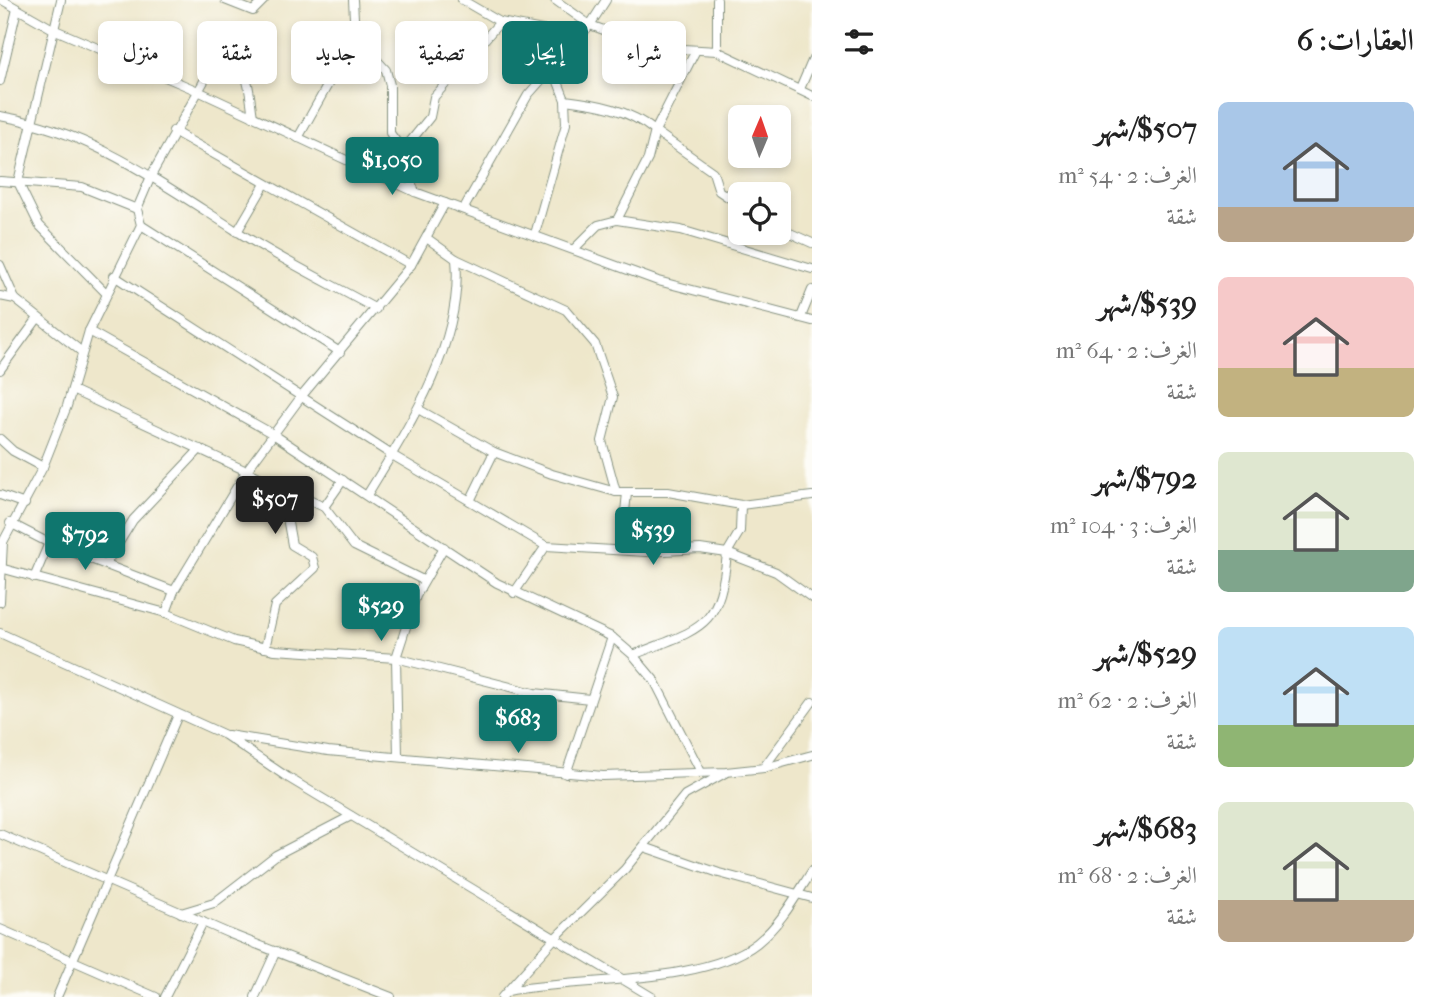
<!DOCTYPE html>
<html lang="ar">
<head>
<meta charset="utf-8">
<style>
  body { margin:0; font-family:"IM FELL French Canon",Amiri,serif; background:#f2f2f2; color:#222; direction:rtl; height:100vh; display:flex; flex-direction:column; font-size:26px; white-space:nowrap }
  * { box-sizing:border-box; margin:0 }
  p { font-size:23px; color:#767676 }
  .icon { flex:none; width:38px; height:38px; fill:none; stroke:currentColor; stroke-width:2; stroke-linecap:round; stroke-linejoin:round }
  .map { position:relative; flex:1; overflow:hidden; direction:ltr }
  .panel { display:flex; flex-direction:column; background:#fff; width:630px }
  .panel>* { flex:none }
  .banner { position:absolute; left:21px; top:21px; width:665px; height:63px; direction:rtl; display:flex; gap:14px }
  .needle { width:46px; rotate:2deg }
  .controls { position:absolute; left:728px; top:105px; display:grid; gap:14px }
  .controls a { display:grid; place-items:center; width:63px; height:63px; border-radius:10px; background:#fff; box-shadow:0 4px 10px #0003; font-size:35px }
  .price { position:absolute; translate:-50% -60px; padding:0 16px; border-radius:7px; background:#0f766e; color:#fff; font-size:23px; line-height:46px; filter:drop-shadow(0 2px 4px #0008) }
  .price::after { content:''; position:absolute; left:50%; top:42px; width:21px; height:16px; margin-left:-10px; background:inherit; clip-path:polygon(0 0,100% 0,50% 100%) }
  .price.active { background:#222; color:#fff }
  ul { padding:0; list-style:none }
  li { display:flex; align-items:center; gap:21px; height:175px; padding:0 28px }
  li span { display:grid; place-items:center; flex:none; width:196px; height:140px; border-radius:10px; color:#555 }
  li>.icon { margin-inline-start:auto }
  span .icon { width:84px; height:84px; fill:#fffc; stroke-width:1 }
  li b { font-size:30px }
  h2 { display:flex; justify-content:space-between; align-items:center; height:84px; padding:0 28px; font-size:30px }
  .chip { padding:0 24px; border-radius:10px; background:#fff; box-shadow:0 4px 10px #0003; font-size:24px; line-height:63px }
  .chip.active { background:#0f766e; color:#fff }
  main { display:flex; flex:1; min-height:0 }
  .map>svg:first-child { display:block }
  .lines { fill:none; stroke-linecap:round; stroke-linejoin:round }
  .street-casing { stroke:#869280; stroke-width:10 }
  .street { stroke:#fff; stroke-width:8 }
</style>
</head>
<body>
<main>
<section class="panel">
<h2>العقارات: 6<svg class="icon" aria-label="filters" viewBox="0 0 24 24"><path d="M4 7h16M4 17h16"/><circle cx="9" cy="7" r="2"/><circle cx="15" cy="17" r="2"/></svg></h2>
<ul>
<li><span style="background:linear-gradient(#a9c7e8 75%,#b9a48a 0)"><svg class="icon" aria-label="home" viewBox="0 0 24 24"><path d="M3 11l9-7 9 7M6 9v11h12V9"/></svg></span><div><b>$507/شهر</b><p>الغرف: 2 · 54 m²</p><p>شقة</p></div></li>
<li><span style="background:linear-gradient(#f6c9c9 65%,#c2b280 0)"><svg class="icon" aria-label="home" viewBox="0 0 24 24"><path d="M3 11l9-7 9 7M6 9v11h12V9"/></svg></span><div><b>$539/شهر</b><p>الغرف: 2 · 64 m²</p><p>شقة</p></div></li>
<li><span style="background:linear-gradient(#dfe7d0 70%,#7fa58c 0)"><svg class="icon" aria-label="home" viewBox="0 0 24 24"><path d="M3 11l9-7 9 7M6 9v11h12V9"/></svg></span><div><b>$792/شهر</b><p>الغرف: 3 · 104 m²</p><p>شقة</p></div></li>
<li><span style="background:linear-gradient(#bfe0f5 70%,#8fb573 0)"><svg class="icon" aria-label="home" viewBox="0 0 24 24"><path d="M3 11l9-7 9 7M6 9v11h12V9"/></svg></span><div><b>$529/شهر</b><p>الغرف: 2 · 62 m²</p><p>شقة</p></div></li>
<li><span style="background:linear-gradient(#dfe7d0 70%,#b9a48a 0)"><svg class="icon" aria-label="home" viewBox="0 0 24 24"><path d="M3 11l9-7 9 7M6 9v11h12V9"/></svg></span><div><b>$683/شهر</b><p>الغرف: 2 · 68 m²</p><p>شقة</p></div></li>
</ul>
</section>
<div class="map">
<svg width="812" height="997" viewBox="0 0 812 997">
  <rect width="100%" height="100%" fill="#fdfcf7"/>
  <filter id="ink" filterUnits="userSpaceOnUse"><feTurbulence type="fractalNoise" baseFrequency=".0143" numOctaves="2"/><feDisplacementMap in="SourceGraphic" scale="14" xChannelSelector="R" yChannelSelector="G"/><feConvolveMatrix kernelMatrix="1 2 1 2 8 2 1 2 1" color-interpolation-filters="sRGB"/></filter>
  <filter id="wash" filterUnits="userSpaceOnUse"><feTurbulence type="fractalNoise" baseFrequency=".00686" numOctaves="4" result="noise"/><feDisplacementMap in="SourceGraphic" scale="28" xChannelSelector="R" yChannelSelector="G"/><feGaussianBlur stdDeviation="1.57" result="paint"/><feColorMatrix in="noise" values="0 0 0 0 0 0 0 0 0 0 0 0 0 0 0 0 0 1.4 0 .05"/><feComposite in="paint" operator="in"/></filter>
  <g filter="url(#wash)">
    <rect width="100%" height="100%" fill="#eee7cb"/>
  </g>
  <g filter="url(#ink)">
    <g class="lines">
      <!-- street casing -->
      <g class="street-casing">
        <g id="street">
          <polyline points="2,0 53,29 198,91 415,192 658,281 812,321"/>
          <polyline points="61,0 18,182 39,225 106,293"/>
          <polyline points="225,0 253,11 264,0"/>
          <polyline points="462,0 500,22"/>
          <polyline points="555,0 590,25 606,0"/>
          <polyline points="355,36 386,70 390,85 390,133 401,148 402,159 415,192"/>
          <polyline points="717,51 717,0"/>
          <polyline points="0,81 17,9"/>
          <polyline points="800,89 812,61"/>
          <path d="M565 100C598 104 628 109 655 131L696 50"/>
          <path d="M0 116C92 132 158 181 235 230 280 259 329 283 376 309"/>
          <polyline points="173,131 411,265"/>
          <polyline points="298,138 355,36 353,0"/>
          <polyline points="401,153 430,117 434,97 500,22 579,37"/>
          <polyline points="0,181 82,187 137,209"/>
          <polyline points="464,208 528,95 590,25 650,47 717,51 812,96"/>
          <polyline points="617,220 681,230 812,269"/>
          <polyline points="141,225 340,352"/>
          <polyline points="779,228 812,243"/>
          <polyline points="237,232 265,184"/>
          <polyline points="535,234 566,124 565,100 552,66"/>
          <polyline points="575,248 598,225 617,220 648,159 655,131 713,172 719,191 740,205"/>
          <polyline points="456,259 566,310 595,344 613,397 602,441 616,492"/>
          <polyline points="0,265 15,299 82,352"/>
          <polyline points="114,276 392,455 470,501"/>
          <polyline points="0,296 15,299"/>
          <polyline points="801,317 812,290"/>
          <polyline points="89,331 273,434 497,583 612,637 633,655 654,680 701,772"/>
          <polyline points="0,370 38,318"/>
          <polyline points="72,390 324,507 343,480"/>
          <polyline points="418,409 494,452 552,474 616,492 668,492 741,505 812,496"/>
          <polyline points="0,439 13,451 43,467"/>
          <polyline points="494,452 470,501 546,546"/>
          <polyline points="0,495 25,504"/>
          <path d="M367 495C409 427 464 341 456 259L428 239"/>
          <polyline points="324,507 354,546 423,580"/>
          <polyline points="10,523 49,543 174,591"/>
          <polyline points="621,550 627,493"/>
          <polyline points="106,564 133,520 200,449"/>
          <polyline points="4,569 166,613 234,641 275,650 396,658 534,693 590,699"/>
          <polyline points="34,578 49,543"/>
          <polyline points="514,593 546,546 646,552 700,549 727,553 740,531 741,505"/>
          <path d="M0 602 3 542 43 467 67 406 89 331 141 225 137 209 152 174 218 56 224 52C250 62 249 93 253 117"/>
          <polyline points="166,613 174,591 247,470 301,397 411,265 445,203"/>
          <polyline points="0,633 225,735 287,777 652,997"/>
          <polyline points="265,648 275,605 315,568 312,557 292,545 288,523 295,493"/>
          <path d="M633 655C700 628 720 631 727 553L776 572 812 598"/>
          <polyline points="228,735 328,751 603,776 726,772 764,768 812,755"/>
          <polyline points="398,756 396,658 416,596 444,547"/>
          <polyline points="764,767 812,702"/>
          <polyline points="566,774 612,637"/>
          <polyline points="0,834 228,933 391,997"/>
          <polyline points="644,847 719,873 812,898"/>
          <polyline points="181,913 214,903 276,855 351,816"/>
          <polyline points="0,929 156,997"/>
          <path d="M508 991C575 978 704 985 757 943 781 924 796 896 812 871"/>
          <polyline points="57,997 178,715"/>
          <polyline points="165,997 203,922"/>
          <polyline points="255,997 276,951"/>
          <polyline points="502,997 554,939 625,869 685,795 725,773"/>
        </g>
      </g>
      <!-- street -->
      <use href="#street" class="street"/>
    </g>
  </g>
</svg>
<div class="controls">
<a><svg class="needle" viewBox="-14 -14 28 28"><path d="M0-13l5 13h-10z" fill="#e53935"/><path d="M0 13l5-13h-10z" fill="#767676"/></svg></a>
<a><svg class="icon" aria-label="locate" viewBox="0 0 24 24"><circle cx="12" cy="12" r="6"/><path d="M12 2v4M12 18v4M2 12h4M18 12h4"/></svg></a>
</div>
<b class="price" style="left:392px;top:197px">$1,050</b>
<b class="price active" style="left:275px;top:536px">$507</b>
<b class="price" style="left:653px;top:567px">$539</b>
<b class="price" style="left:85px;top:572px">$792</b>
<b class="price" style="left:381px;top:643px">$529</b>
<b class="price" style="left:518px;top:755px">$683</b>
<div class="banner">
<a class="chip">شراء</a>
<a class="chip active">إيجار</a>
<a class="chip">تصفية</a>
<a class="chip">جديد</a>
<a class="chip">شقة</a>
<a class="chip">منزل</a>
</div>
</div>
</main>
</body>
</html>
